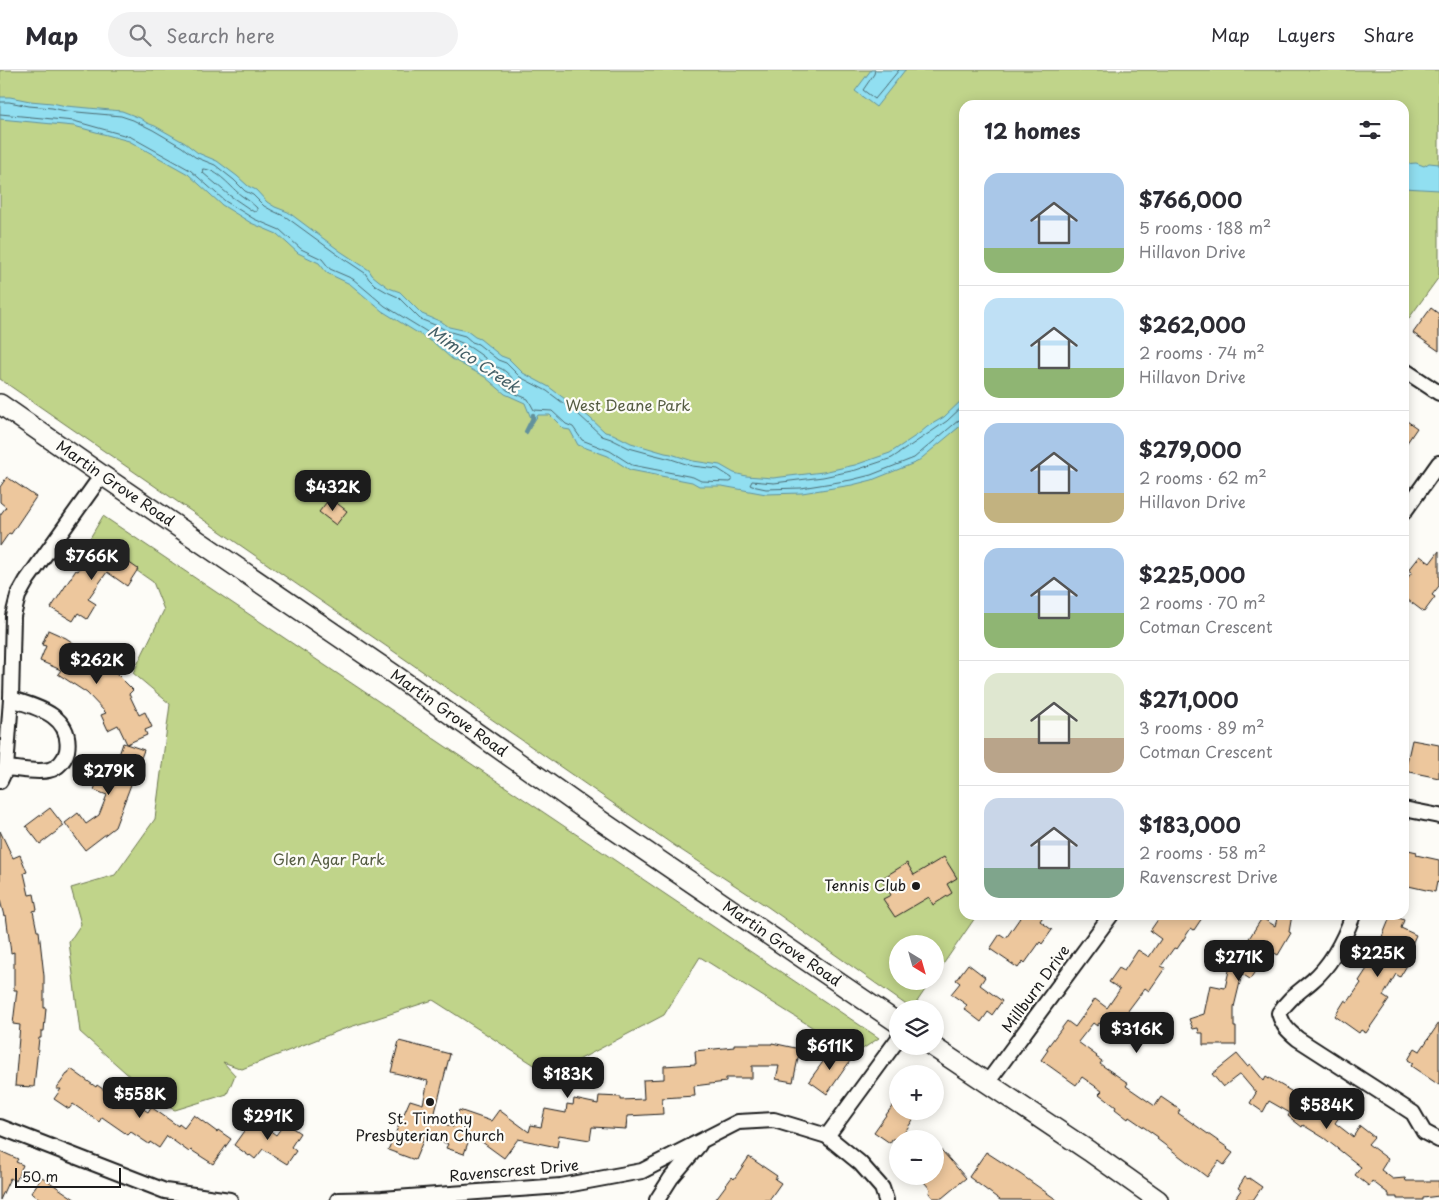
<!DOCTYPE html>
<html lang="en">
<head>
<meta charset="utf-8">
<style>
  body { margin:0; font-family:"Playpen Sans",sans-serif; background:#f2f2f3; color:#2b2b33; height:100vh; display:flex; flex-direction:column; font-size:19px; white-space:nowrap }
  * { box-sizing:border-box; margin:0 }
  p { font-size:16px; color:#7c7c81 }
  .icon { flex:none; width:28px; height:28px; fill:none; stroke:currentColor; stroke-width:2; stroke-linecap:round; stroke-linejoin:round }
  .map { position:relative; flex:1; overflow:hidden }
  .drawer { position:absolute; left:959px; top:30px; width:450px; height:820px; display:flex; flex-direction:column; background:#fff; border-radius:15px; box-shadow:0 2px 12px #0003 }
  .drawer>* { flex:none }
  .needle { width:32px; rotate:143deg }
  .controls { position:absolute; left:889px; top:865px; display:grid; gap:10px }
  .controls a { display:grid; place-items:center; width:55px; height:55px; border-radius:50%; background:#fff; box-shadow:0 2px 12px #0003; font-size:25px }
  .scale { position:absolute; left:15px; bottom:12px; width:106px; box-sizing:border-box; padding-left:5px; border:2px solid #1c1c1c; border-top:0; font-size:14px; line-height:18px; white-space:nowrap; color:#1c1c1c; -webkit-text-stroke:4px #fdfcf7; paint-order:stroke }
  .price { position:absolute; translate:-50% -42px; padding:0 11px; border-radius:10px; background:#1c1c1c; color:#fff; font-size:16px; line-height:32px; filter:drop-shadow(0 1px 2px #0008) }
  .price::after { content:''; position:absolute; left:50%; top:30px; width:15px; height:11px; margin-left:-8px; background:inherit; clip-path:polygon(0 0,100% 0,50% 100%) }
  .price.current { background:#222; color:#fff }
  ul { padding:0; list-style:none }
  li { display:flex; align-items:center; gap:15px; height:125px; padding:0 25px }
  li+li { border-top:1px solid #e1e1e2 }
  li span { display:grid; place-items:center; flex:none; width:140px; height:100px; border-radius:15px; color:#555 }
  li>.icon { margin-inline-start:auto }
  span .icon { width:60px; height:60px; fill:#fffc; stroke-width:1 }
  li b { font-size:21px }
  h2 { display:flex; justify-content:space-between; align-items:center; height:60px; padding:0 25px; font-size:21px }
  header { display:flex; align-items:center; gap:30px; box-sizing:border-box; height:70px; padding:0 25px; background:#fff; border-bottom:1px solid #e1e1e2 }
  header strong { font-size:24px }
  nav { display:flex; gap:28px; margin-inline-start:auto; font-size:18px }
  .search { width:350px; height:45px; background:#f2f2f3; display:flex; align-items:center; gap:12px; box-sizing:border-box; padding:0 18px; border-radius:28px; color:#7c7c81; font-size:19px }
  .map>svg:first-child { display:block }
  .green { fill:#c0d48a; stroke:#6e7853 }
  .water { fill:#91dff1; stroke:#62919c }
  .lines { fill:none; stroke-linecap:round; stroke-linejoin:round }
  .shore { stroke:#4b6a71; stroke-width:1 }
  .stream { stroke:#62919c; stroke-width:4.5 }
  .building { fill:#edc79d; stroke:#1c1c1c }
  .street-casing { stroke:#1c1c1c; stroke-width:18 }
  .secondary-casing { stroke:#1c1c1c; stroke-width:22 }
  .street { stroke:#fdfcf7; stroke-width:14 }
  .secondary { stroke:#fdfcf7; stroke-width:19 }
  .poi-dot { fill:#1c1c1c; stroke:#fdfcf7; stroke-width:2 }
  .labels { text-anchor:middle; stroke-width:4.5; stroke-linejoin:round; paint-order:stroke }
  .park-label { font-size:15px; fill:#555c42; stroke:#fdfcf7 }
  .street-label { font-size:15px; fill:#1c1c1c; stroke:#fdfcf7 }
  .poi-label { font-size:15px; fill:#1c1c1c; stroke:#fdfcf7; text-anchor:end }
  .water-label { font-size:16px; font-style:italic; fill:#456067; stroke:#fdfcf7 }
</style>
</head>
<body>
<header>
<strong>Map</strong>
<div class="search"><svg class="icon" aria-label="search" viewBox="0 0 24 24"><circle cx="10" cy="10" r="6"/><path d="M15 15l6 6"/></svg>Search here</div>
<nav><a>Map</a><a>Layers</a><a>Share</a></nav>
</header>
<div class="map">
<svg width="1439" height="1130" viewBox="0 0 1439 1130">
  <rect width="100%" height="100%" fill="#fdfcf7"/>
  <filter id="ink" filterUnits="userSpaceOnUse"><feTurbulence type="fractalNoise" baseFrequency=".02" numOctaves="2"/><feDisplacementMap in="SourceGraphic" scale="10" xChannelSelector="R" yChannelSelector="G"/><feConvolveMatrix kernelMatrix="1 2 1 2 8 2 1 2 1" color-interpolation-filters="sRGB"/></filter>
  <g filter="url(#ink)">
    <!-- green -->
    <g class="green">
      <polygon points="0,0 1439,0 1439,207 1404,255 1404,35 964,35 964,845 977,845 935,906 935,874 898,874 898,911 931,911 912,939 768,837 672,774 0,309"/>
      <polygon points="103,446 879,968 855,984 700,887 664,945 550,1005 433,930 341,960 242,999 223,992 235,1005 227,1024 175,1040 161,1034 80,962 69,872 81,854 71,818 115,805 155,749 170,634 133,603 164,540 153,512 90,468"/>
    </g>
    <!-- water -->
    <g class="water">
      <polygon points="871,0 905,0 876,37 855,21"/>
      <polygon points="0,27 10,27 30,31 52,33 66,36 122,41 140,48 147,53 155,56 185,73 198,83 217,91 237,106 248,116 256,120 267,132 275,137 288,142 340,181 369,200 372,205 378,210 389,218 400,222 422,244 442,252 449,257 467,261 475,267 480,269 501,286 509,289 523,303 549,317 589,347 605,362 613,364 631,373 665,383 671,384 693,391 720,395 734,403 746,406 773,408 823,402 855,395 890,383 920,363 927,357 944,347 964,328 964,353 917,392 872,410 852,415 802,423 766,424 722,416 699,416 692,412 630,400 608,386 578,375 570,360 564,359 550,345 538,345 533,353 525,333 505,324 485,307 452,289 434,273 382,241 350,214 327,203 319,193 298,183 277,164 251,153 222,135 188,104 129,71 74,56 0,49"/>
      <polygon points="1416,93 1424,96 1429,93 1439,94 1439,120 1404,118 1404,94"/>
    </g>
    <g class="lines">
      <!-- shore -->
      <g class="shore">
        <polyline points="875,0 874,4 863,20 875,29 899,0"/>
        <polyline points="0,32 9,32 29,36 52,38 66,41 121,46 133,50 153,60 182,77 195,87 215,95 234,110 245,121 253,125 264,136 273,141 286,147 338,185 365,203 369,209 375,215 387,222 398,227 420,249 440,257 447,261 465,266 472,272 478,274 498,290 506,293 520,307 547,321 579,345 602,366 611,369 629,378 651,384 671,389 692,396 718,399 732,408 732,411 730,412 701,411 693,407 632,395 610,381 582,370 573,357 566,354 552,341 534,340 528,329 507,320 488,303 455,284 437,268 385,236 353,209 330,199 322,189 301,179 280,160 254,149 225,131 190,100 131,67 74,51 0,44"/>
        <path d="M203 99C218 99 231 118 242 126 248 130 252 133 257 138V141L254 142 229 125 203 103Z"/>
        <path d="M455 270C466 274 476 281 485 288L486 292H482L459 279 452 273V271Z"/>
        <path d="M497 297C505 299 510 306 516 312L515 315H511L496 301 495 298Z"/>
        <polyline points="964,335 947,351 892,388 856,400 823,407 774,413 752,411 750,415 752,416 766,419 801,418 851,410 871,405 914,388 959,350 964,349"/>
      </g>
      <!-- stream -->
      <polyline class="stream" points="526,362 533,348 533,345"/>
    </g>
    <!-- building -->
    <g class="building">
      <polygon points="1431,238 1439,244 1439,281 1413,263"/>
      <polygon points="1404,349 1417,358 1404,377"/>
      <polygon points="7,407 36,427 11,464 9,463 0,476 0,445 6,437 0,432 0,417"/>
      <polygon points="330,428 347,441 336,455 319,442"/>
      <polygon points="98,471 138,499 127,516 107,502 88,529 96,534 87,549 78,543 73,551 51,538 76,500 78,501"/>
      <polygon points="1439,481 1439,516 1432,525 1435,527 1424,542 1404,527 1404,513 1412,502 1409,500 1420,486 1430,493"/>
      <polygon points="48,560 66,568 110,598 110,597 133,620 129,624 139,645 145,642 152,657 145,660 147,665 127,674 118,655 108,660 101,645 106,643 87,623 58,604 61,600 40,591 46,576 42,575"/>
      <polygon points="1412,670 1439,675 1439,708 1405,701"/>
      <polygon points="123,673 144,680 115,757 85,780 65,753 78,743 86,754 99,745 107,725 94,720 100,703 98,703 105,685 122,691 119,685"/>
      <polygon points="50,738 64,756 40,774 26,756"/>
      <polygon points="0,761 13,788 20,785 27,802 24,803 29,825 34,824 37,840 33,841 37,861 39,861 44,906 44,938 46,938 44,961 41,961 41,968 39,968 34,1017 15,1016 20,955 13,954 17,920 14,920 14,882 11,883 6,845 4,846 0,830"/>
      <polygon points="1404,779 1417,782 1416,785 1439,790 1439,813 1437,812 1435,822 1404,815"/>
      <polygon points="944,787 957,808 947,814 952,823 933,835 929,827 895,847 883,829 891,825 881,809 907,793 914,805"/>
      <polygon points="1022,845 1044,845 1040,851 1052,860 1042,874 1040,872 1025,893 1023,891 1018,898 990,879 1000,864 1006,868"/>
      <polygon points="1161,845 1204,845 1194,860 1191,858 1177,879 1174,878 1161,896 1165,898 1149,921 1145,918 1112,962 1099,953 1097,956 1093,953 1078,972 1097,986 1096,987 1102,991 1100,994 1128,1013 1126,1016 1155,1036 1161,1027 1180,1040 1178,1043 1228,1078 1227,1079 1233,1083 1224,1095 1219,1091 1207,1107 1157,1069 1158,1067 1129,1047 1128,1049 1115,1039 1116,1037 1099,1024 1102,1021 1082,1007 1076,1015 1041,990 1048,980 1046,979 1067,951 1075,957 1095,929 1107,938 1120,919 1109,912 1119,898 1124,901 1138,880 1149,887 1161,869 1150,861"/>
      <polygon points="1278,845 1292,845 1289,862 1291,863 1278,885 1269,880 1250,909 1242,904 1234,937 1234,957 1236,957 1236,975 1203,975 1203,963 1199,963 1198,958 1193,959 1189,949 1204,944 1210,915 1225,918 1230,896 1226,894 1236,878 1241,881 1262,848 1275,856"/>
      <polygon points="1391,845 1404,850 1401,858 1416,865 1405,890 1409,892 1400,907 1396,904 1383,926 1389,930 1366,963 1361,960 1359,963 1335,946 1345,930 1348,932 1361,913 1359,911 1372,891 1384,868 1382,867"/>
      <polygon points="968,894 985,907 980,915 1002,931 992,945 988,942 981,952 964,939 967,935 951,924 960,913 956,910"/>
      <polygon points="1439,953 1439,1015 1411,996 1413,993 1408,990 1415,978 1420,981"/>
      <polygon points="399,971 450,984 433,1050 453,1057 459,1040 491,1051 499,1040 529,1062 531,1055 541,1057 545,1039 566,1043 567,1034 573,1035 574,1029 598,1034 599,1026 621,1027 621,1030 644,1029 643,1010 664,1009 664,996 696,994 695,981 734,977 734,974 772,974 772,973 800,979 793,1012 776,1009 779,996 752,996 752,1008 726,1008 726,1012 694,1016 695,1026 662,1028 663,1044 627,1046 626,1059 592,1057 590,1070 559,1065 557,1077 518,1069 504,1088 471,1064 464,1084 446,1078 448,1074 425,1066 415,1090 388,1080 410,1030 423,1034 428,1011 391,1002"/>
      <polygon points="833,978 850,991 827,1024 809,1011"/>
      <polygon points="1237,984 1247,996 1250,994 1264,1011 1266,1007 1269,1009 1269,1008 1301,1027 1307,1019 1327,1034 1328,1032 1342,1043 1335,1053 1353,1067 1360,1056 1374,1067 1368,1074 1388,1089 1381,1100 1393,1109 1405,1108 1406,1111 1439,1111 1439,1126 1423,1128 1423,1130 1406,1130 1406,1129 1397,1129 1397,1127 1389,1127 1389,1124 1372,1111 1369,1116 1355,1105 1361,1097 1324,1068 1303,1055 1302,1057 1288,1046 1290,1043 1269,1031 1263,1042 1250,1033 1256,1023 1240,1004 1223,1017 1212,1004"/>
      <polygon points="71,999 96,1017 97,1015 123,1033 127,1028 148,1042 151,1037 178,1056 179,1054 184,1058 194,1045 217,1062 218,1060 231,1069 213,1094 191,1080 189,1082 167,1066 159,1078 150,1072 149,1074 131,1062 128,1065 102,1047 99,1052 73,1034 69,1039 54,1029 61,1019 56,1019 67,1004 68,1004"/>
      <polygon points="898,1028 898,1041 919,1041 900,1069 892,1069 890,1073 874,1062"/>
      <polygon points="253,1048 276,1065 285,1053 300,1063 291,1077 296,1081 287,1094 263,1079 255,1089 250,1085 249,1086 234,1075"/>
      <polygon points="935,1073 966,1108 942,1128 933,1128 929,1123 930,1119 919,1106 935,1106"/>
      <polygon points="0,1081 18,1089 16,1092 23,1095 16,1111 10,1108 0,1130"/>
      <polygon points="986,1082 1020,1104 1057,1130 1000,1130 969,1107"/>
      <polygon points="749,1087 777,1106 775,1109 781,1113 769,1130 715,1130 732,1107 734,1109"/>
      <polygon points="42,1107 76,1130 42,1130 31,1123"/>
      <polygon points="1245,1107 1248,1109 1249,1108 1262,1117 1253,1130 1234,1130 1241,1120 1238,1118"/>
    </g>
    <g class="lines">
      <!-- street casing -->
      <g class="street-casing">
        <g id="street">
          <polyline points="1404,300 1439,323"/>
          <polyline points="1404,442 1439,393"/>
          <path d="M6 698C19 699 37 703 49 700 58 698 65 690 67 681 73 646 37 637 11 629"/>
          <polyline points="0,711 6,698 11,629 13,546 18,526 27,510 102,405"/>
          <polyline points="1404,739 1439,746"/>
          <path d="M1353 845C1345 867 1331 895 1312 911 1298 923 1290 927 1279 943 1283 956 1287 960 1298 969L1413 1043 1424 1062 1439 1070"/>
          <polyline points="987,1013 1111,845"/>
          <polyline points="0,1057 165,1121 230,1130"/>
          <polyline points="827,1066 898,969"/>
          <polyline points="338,1130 382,1129 561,1116 642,1101 738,1052 774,1050 827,1066 860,1093 882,1118 886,1130"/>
          <polyline points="657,1130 671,1108 699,1075"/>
        </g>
      </g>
      <!-- secondary casing -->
      <g class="secondary-casing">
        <g id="secondary">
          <path id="s1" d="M0 334 102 405 392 603 594 746 898 953"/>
          <polyline points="932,976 1089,1081 1158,1130"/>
        </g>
      </g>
      <!-- street -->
      <use href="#street" class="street"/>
      <!-- secondary -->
      <use href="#secondary" class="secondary"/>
    </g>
  </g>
  <!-- markers -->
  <g class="poi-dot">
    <circle cx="916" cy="816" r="5"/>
    <circle cx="430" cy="1032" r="5"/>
  </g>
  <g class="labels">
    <!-- park labels -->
    <g class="park-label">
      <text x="628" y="341">West Deane Park</text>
      <text x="329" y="795">Glen Agar Park</text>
    </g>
    <!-- street labels -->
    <g class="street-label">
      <text dy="5" stroke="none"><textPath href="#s1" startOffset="140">Martin Grove Road</textPath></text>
      <text dy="5" stroke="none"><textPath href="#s1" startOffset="545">Martin Grove Road</textPath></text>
      <text dy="5" stroke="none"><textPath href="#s1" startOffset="950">Martin Grove Road</textPath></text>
      <text transform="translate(1036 919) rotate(-54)" y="5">Millburn Drive</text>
      <text transform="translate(514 1101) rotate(-5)" y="5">Ravenscrest Drive</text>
    </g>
    <!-- poi labels -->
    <g class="poi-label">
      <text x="906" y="821">Tennis Club</text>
      <text x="430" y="1054" text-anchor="middle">St. Timothy<tspan x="430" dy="17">Presbyterian Church</tspan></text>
    </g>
    <!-- water labels -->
    <g class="water-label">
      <text transform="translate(474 289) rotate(34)" y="6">Mimico Creek</text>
    </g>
  </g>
</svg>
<div class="controls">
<a><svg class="needle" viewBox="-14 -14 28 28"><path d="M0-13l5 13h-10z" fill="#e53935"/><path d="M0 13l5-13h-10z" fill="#7c7c81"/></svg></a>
<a><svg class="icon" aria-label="layers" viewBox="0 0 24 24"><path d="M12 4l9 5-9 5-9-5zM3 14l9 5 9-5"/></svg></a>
<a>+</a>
<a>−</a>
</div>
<div class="scale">50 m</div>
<b class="price" style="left:333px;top:442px">$432K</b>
<b class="price current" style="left:92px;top:511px">$766K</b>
<b class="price" style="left:97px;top:615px">$262K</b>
<b class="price" style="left:109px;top:726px">$279K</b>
<b class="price" style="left:1378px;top:908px">$225K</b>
<b class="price" style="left:1239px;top:912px">$271K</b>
<b class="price" style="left:1137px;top:984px">$316K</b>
<b class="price" style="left:830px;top:1001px">$611K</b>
<b class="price" style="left:568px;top:1029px">$183K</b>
<b class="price" style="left:140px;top:1049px">$558K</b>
<b class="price" style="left:1327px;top:1060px">$584K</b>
<b class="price" style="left:268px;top:1071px">$291K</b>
<section class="drawer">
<h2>12 homes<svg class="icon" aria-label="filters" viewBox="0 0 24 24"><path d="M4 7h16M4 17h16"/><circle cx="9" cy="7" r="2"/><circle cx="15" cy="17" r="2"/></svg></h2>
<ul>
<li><span style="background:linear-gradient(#a9c7e8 75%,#8fb573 0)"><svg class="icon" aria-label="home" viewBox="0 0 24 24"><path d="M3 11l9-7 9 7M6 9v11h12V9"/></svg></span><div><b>$766,000</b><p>5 rooms · 188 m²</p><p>Hillavon Drive</p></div></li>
<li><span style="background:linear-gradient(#bfe0f5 70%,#8fb573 0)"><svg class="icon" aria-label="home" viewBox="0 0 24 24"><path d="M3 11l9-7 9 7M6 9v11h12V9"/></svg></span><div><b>$262,000</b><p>2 rooms · 74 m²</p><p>Hillavon Drive</p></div></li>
<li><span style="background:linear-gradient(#a9c7e8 70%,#c2b280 0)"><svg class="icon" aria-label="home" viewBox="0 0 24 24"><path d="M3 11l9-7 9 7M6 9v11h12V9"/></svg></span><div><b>$279,000</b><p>2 rooms · 62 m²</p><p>Hillavon Drive</p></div></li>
<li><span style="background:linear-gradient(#a9c7e8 65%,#8fb573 0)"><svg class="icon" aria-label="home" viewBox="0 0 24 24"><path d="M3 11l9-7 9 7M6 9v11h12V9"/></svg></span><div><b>$225,000</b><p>2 rooms · 70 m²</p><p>Cotman Crescent</p></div></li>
<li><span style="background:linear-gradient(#dfe7d0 65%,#b9a48a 0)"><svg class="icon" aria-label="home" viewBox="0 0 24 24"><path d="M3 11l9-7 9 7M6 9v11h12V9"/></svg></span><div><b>$271,000</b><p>3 rooms · 89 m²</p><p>Cotman Crescent</p></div></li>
<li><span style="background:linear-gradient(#c9d6e8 70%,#7fa58c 0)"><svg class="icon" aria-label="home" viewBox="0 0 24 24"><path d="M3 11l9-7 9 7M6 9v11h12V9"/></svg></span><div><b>$183,000</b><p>2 rooms · 58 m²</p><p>Ravenscrest Drive</p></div></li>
</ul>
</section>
</div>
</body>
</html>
